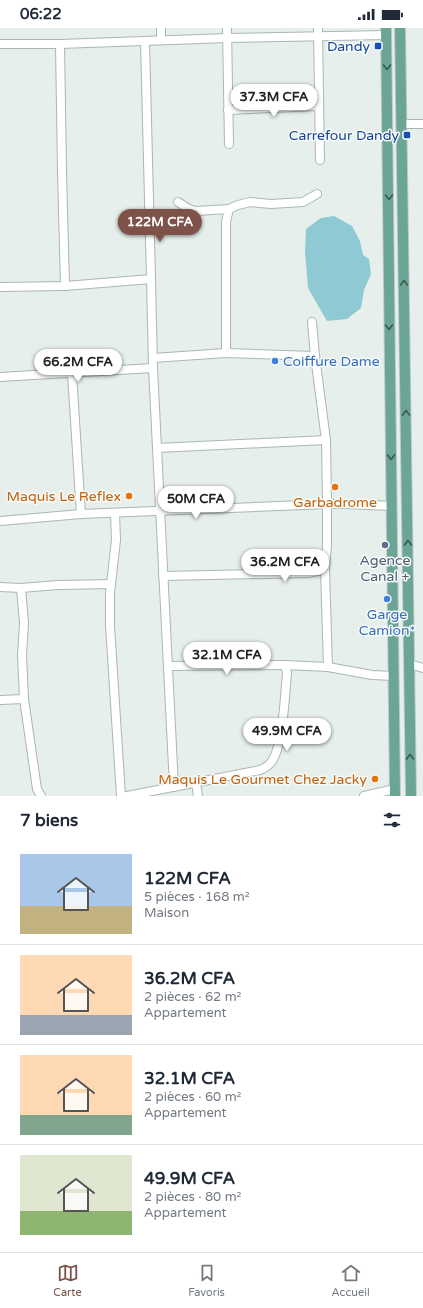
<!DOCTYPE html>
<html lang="fr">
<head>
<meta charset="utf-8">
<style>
  body { margin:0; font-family:"Varela Round",sans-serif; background:#f2f2f3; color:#1f2937; height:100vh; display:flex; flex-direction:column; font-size:15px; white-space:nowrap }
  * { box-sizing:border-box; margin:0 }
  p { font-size:13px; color:#747a83 }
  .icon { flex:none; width:22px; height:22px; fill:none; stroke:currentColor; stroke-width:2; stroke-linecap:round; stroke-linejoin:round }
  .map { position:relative; height:768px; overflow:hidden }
  .details { display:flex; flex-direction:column; background:#fff; flex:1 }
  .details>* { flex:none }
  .price { position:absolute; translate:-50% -34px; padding:0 9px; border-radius:14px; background:#fff; color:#222; font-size:13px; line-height:26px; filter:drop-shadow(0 1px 2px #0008) }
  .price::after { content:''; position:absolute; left:50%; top:24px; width:12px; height:9px; margin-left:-6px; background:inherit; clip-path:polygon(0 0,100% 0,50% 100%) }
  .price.current { background:#7f5249; color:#fff }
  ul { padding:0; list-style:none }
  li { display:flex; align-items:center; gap:12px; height:100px; padding:0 20px }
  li+li { border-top:1px solid #e0e1e3 }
  li span { display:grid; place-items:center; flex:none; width:112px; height:80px; border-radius:0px; color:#555 }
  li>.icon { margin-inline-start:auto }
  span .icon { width:48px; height:48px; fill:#fffc; stroke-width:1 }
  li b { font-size:17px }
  h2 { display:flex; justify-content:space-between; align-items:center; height:48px; padding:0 20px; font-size:17px }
  .status { display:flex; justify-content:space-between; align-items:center; height:28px; padding:0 20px; background:#fff; direction:ltr }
  .status svg { height:11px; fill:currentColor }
  .tabs { display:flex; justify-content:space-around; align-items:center; height:56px; border-top:1px solid #e0e1e3; background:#fff; font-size:11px; color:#747a83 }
  .tabs a { display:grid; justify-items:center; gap:2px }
  .tabs .current { color:#7f5249 }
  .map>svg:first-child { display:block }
  .water { fill:#8ec9d4 }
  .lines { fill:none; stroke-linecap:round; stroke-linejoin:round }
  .minor-casing { stroke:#a8b8b2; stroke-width:10 }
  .major-casing { stroke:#c2cac8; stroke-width:12 }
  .minor { stroke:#fff; stroke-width:8 }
  .major { stroke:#6aa596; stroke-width:10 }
  .oneway { stroke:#365b51 }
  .transit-dot { fill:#1a4fb4; stroke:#f7fbf9; stroke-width:1.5 }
  .shop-dot { fill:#3f7fe0; stroke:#f7fbf9; stroke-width:1.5 }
  .food-dot { fill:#e8710a; stroke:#f7fbf9; stroke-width:1.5 }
  .service-dot { fill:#5c6f8a; stroke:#f7fbf9; stroke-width:1.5 }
  .labels { text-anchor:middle; stroke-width:3; stroke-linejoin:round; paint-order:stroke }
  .transit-label { font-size:14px; fill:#164399; stroke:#f7fbf9; text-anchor:end }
  .shop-label { font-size:14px; fill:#366cbe; stroke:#f7fbf9; text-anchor:start }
  .food-label { font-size:14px; fill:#c56008; stroke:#f7fbf9; text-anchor:end }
  .service-label { font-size:14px; fill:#4e5e75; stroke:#f7fbf9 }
</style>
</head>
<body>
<div class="status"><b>06:22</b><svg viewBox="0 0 49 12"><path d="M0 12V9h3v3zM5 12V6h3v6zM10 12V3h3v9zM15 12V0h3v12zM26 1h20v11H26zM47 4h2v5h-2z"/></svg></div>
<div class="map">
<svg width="423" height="768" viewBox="0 0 423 768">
  <rect width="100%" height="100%" fill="#e6efeb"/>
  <!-- water -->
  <polygon class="water" points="334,188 352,198 360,213 363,227 369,231 371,246 364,262 361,280 347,291 327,293 308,260 305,223 306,201 321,190"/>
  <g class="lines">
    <!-- minor casing -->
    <g class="minor-casing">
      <g id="minor">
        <polyline points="161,0 161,12"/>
        <polyline points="227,0 229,116"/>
        <polyline points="318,0 320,132"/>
        <polyline points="0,16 60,16 228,10 386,7"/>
        <polyline points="60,16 62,143 65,258"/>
        <polyline points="228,82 319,78"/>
        <polyline points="402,96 423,96"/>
        <polyline points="178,174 189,181 196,183 229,181"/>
        <polyline points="151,251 153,340 174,759"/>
        <polyline points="0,259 65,258 151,251 145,13"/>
        <polyline points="226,325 226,194 229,181 238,177 250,174 271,176 303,174 317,166"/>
        <polyline points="153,330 226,325 315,328"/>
        <polyline points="72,346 81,486"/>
        <polyline points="0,349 153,340"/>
        <polyline points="157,420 326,412"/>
        <polyline points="115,485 116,512 110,565 110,598 121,768"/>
        <polyline points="0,493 81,486 327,476 346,476 392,478"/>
        <polyline points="325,541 328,639"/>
        <polyline points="163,548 309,545 325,541 327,518 327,476 326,412 315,328 312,294"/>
        <polyline points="0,559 21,560 24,595 22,627 24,671 37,761 41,768"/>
        <polyline points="21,560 58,557 111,556"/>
        <polyline points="409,636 423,640"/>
        <polyline points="169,638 285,637"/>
        <polyline points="0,672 24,671"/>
        <polyline points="196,755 198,768"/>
        <path d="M127 768 260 742C265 740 269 738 272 733 283 717 285 666 287 645L285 637 328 639 372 647 394 648"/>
        <polyline points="364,768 395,761"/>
      </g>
    </g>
    <!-- major casing -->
    <g class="major-casing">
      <g id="major">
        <polyline points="386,0 395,768"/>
        <polyline points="400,0 411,768"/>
      </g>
    </g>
    <!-- minor -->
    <use href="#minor" class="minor"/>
    <!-- major -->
    <use href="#major" class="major"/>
  </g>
  <!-- one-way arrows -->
  <defs><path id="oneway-chevron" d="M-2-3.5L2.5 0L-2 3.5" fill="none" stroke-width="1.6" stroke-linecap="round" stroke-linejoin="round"/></defs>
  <g class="oneway">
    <use href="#oneway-chevron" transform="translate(387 39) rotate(89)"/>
    <use href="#oneway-chevron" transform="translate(389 169) rotate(90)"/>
    <use href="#oneway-chevron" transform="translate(404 255) rotate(-91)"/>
    <use href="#oneway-chevron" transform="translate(389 299) rotate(89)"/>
    <use href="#oneway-chevron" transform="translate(406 385) rotate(-91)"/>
    <use href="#oneway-chevron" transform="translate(391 429) rotate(89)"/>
    <use href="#oneway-chevron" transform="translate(408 515) rotate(-91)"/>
    <use href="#oneway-chevron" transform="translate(410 729) rotate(-91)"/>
  </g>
  <!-- markers -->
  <g class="transit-dot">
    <rect x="374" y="14" width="8" height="8" rx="2"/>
    <rect x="403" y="103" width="8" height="8" rx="2"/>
  </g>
  <g class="shop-dot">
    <circle cx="275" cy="333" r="4"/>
    <circle cx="387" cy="571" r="4"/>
  </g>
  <g class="food-dot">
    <circle cx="335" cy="459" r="4"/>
    <circle cx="129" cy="468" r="4"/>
    <circle cx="375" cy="751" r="4"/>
  </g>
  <circle class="service-dot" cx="385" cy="517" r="4"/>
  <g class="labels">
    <!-- transit labels -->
    <g class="transit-label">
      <text x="370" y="23">Dandy</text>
      <text x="399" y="112">Carrefour Dandy</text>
    </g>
    <!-- shop labels -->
    <g class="shop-label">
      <text x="283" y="338">Coiffure Dame</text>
      <text x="387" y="591" text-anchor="middle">Garge<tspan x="387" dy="16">Camion*</tspan></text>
    </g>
    <!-- food labels -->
    <g class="food-label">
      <text x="121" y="473">Maquis Le Reflex</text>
      <text x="335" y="479" text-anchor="middle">Garbadrome</text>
      <text x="367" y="756">Maquis Le Gourmet Chez Jacky</text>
    </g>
    <!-- service labels -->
    <g class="service-label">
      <text x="385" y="537">Agence<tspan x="385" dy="16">Canal +</tspan></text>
    </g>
  </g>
</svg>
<b class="price" style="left:274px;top:90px">37.3M CFA</b>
<b class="price current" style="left:160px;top:215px">122M CFA</b>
<b class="price" style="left:78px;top:355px">66.2M CFA</b>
<b class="price" style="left:196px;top:492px">50M CFA</b>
<b class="price" style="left:285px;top:555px">36.2M CFA</b>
<b class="price" style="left:227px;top:648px">32.1M CFA</b>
<b class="price" style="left:287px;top:724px">49.9M CFA</b>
</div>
<section class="details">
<h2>7 biens<svg class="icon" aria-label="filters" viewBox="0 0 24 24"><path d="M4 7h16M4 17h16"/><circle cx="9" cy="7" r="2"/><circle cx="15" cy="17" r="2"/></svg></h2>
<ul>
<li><span style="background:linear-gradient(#a9c7e8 65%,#c2b280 0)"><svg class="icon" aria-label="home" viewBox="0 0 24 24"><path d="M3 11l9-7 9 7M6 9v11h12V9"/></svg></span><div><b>122M CFA</b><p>5 pièces · 168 m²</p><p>Maison</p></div></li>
<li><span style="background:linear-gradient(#ffd9b3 75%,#9aa5b1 0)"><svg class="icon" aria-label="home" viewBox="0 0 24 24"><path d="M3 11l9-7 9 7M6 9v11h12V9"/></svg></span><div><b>36.2M CFA</b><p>2 pièces · 62 m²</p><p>Appartement</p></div></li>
<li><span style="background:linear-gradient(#ffd9b3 75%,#7fa58c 0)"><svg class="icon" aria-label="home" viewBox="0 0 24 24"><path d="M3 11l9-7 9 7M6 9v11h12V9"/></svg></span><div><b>32.1M CFA</b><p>2 pièces · 60 m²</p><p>Appartement</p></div></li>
<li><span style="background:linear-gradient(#dfe7d0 70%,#8fb573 0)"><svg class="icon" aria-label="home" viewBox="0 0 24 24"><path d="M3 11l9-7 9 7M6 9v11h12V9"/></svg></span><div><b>49.9M CFA</b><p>2 pièces · 80 m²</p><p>Appartement</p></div></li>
</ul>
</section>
<nav class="tabs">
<a class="current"><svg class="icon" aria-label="map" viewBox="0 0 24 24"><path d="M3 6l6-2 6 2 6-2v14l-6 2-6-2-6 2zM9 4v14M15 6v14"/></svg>Carte</a>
<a><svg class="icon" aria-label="saved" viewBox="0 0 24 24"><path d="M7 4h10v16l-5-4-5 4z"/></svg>Favoris</a>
<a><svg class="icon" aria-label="home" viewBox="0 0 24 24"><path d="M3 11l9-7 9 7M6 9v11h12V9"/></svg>Accueil</a>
</nav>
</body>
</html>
